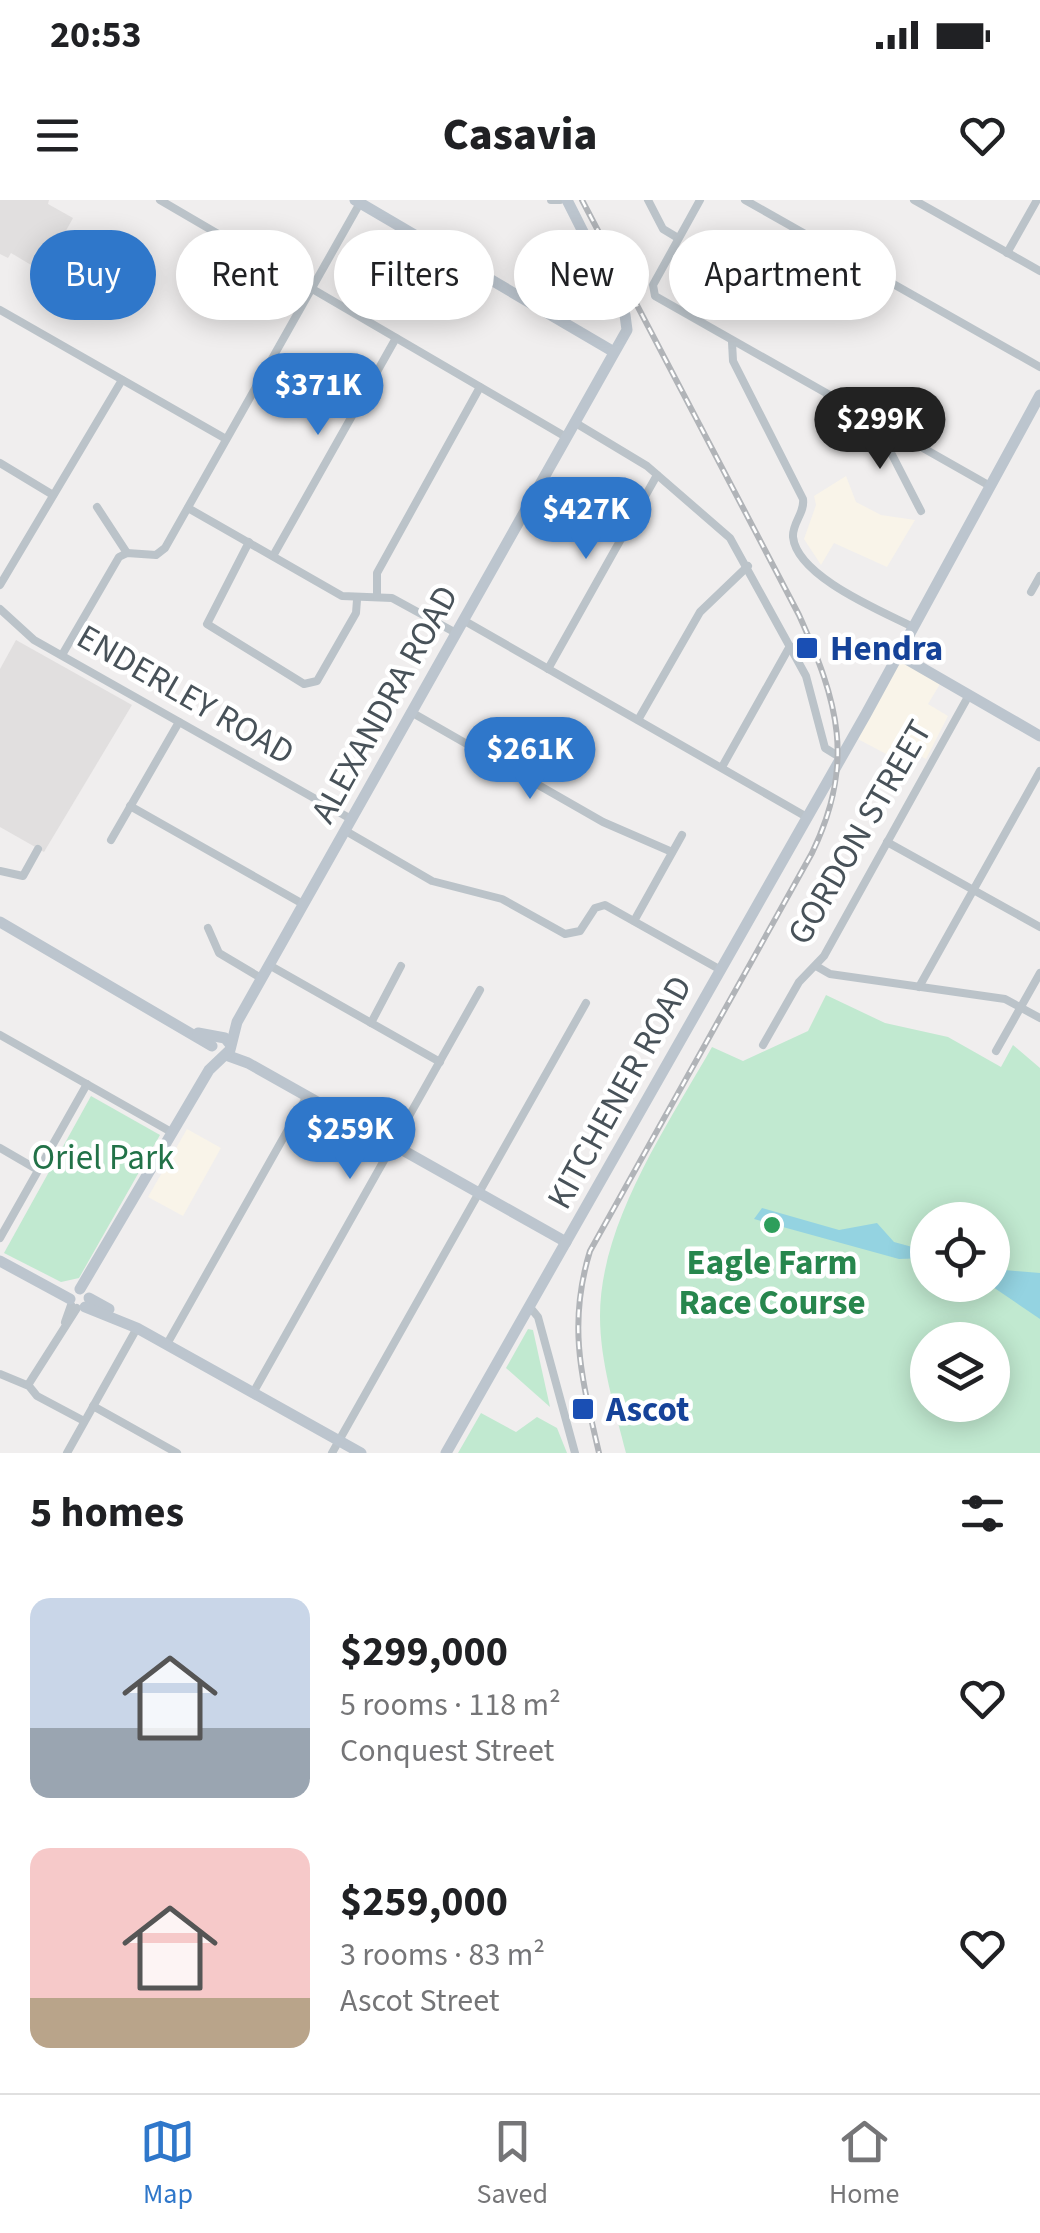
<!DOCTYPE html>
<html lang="en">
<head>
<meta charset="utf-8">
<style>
  body { margin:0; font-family:"Source Sans 3",sans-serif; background:#f2f2f2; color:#202124; height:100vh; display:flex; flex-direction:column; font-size:38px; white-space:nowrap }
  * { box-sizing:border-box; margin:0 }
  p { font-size:32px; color:#757577 }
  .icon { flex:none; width:55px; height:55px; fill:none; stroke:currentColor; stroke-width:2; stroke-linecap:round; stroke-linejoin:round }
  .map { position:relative; height:1253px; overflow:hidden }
  .drawer { display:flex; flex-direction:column; background:#fff; flex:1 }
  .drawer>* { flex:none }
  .banner { position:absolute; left:30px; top:30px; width:980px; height:90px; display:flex; gap:20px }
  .fabs { position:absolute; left:910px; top:1002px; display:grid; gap:20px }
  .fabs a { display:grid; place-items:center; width:100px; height:100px; border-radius:50%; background:#fff; box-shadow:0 5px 25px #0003; font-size:50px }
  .price { position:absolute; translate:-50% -85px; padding:0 22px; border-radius:35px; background:#2f77ca; color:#fff; font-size:32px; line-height:65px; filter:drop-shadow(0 2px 5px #0008) }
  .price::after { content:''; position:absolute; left:50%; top:60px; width:30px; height:22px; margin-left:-15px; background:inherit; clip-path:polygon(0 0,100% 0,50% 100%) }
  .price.selected { background:#222; color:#fff }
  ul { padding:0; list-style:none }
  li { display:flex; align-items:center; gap:30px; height:250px; padding:0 30px }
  li span { display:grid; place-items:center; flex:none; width:280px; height:200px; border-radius:20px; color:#555 }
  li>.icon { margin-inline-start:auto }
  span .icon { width:120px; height:120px; fill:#fffc; stroke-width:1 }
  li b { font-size:42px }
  h2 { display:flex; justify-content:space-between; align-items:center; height:120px; padding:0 30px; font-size:42px }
  .tag { padding:0 35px; border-radius:45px; background:#fff; box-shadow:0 5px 25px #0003; font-size:35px; line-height:90px }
  .tag.selected { background:#2f77ca; color:#fff }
  .status { display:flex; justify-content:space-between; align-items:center; height:70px; padding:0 50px; background:#fff; direction:ltr }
  .status svg { height:28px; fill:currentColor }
  header { display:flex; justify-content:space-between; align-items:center; height:130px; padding:0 30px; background:#fff; font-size:45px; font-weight:800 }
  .menu { display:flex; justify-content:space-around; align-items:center; height:140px; border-top:2px solid #e0e0e0; background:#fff; font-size:28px; color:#757577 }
  .menu a { display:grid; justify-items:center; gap:5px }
  .menu .selected { color:#2f77ca }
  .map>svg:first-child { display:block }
  .commercial { fill:#f9f4e9 }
  .education { fill:#e1dfdf }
  .green { fill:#c1e9d0; fill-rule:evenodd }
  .water { fill:#94d3e1 }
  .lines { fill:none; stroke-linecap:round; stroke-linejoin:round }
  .street { stroke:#bbc3c9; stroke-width:8 }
  .secondary { stroke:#bcc5ce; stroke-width:11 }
  .rail-casing { stroke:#b1b4b8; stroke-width:6 }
  .rail { stroke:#fff; stroke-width:2.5; stroke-dasharray:8; stroke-linecap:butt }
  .transit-dot { fill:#1a4fb4; stroke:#fff; stroke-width:4 }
  .leisure-dot { fill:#2e9e5b; stroke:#fff; stroke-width:4 }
  .labels { text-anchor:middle; stroke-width:9; stroke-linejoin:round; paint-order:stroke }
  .transit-label { font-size:35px; font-weight:bold; fill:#164399; stroke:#fff; text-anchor:start }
  .street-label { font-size:35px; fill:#485259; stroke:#fff }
  .park-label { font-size:35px; fill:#227248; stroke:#fff }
  .leisure-label { font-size:35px; font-weight:bold; fill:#27864d; stroke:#fff }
</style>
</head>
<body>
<div class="status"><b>20:53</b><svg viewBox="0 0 49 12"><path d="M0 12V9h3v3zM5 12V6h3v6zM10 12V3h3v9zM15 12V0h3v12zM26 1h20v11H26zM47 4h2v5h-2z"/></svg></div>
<header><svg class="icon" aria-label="menu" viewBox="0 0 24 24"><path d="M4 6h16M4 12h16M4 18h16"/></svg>Casavia<svg class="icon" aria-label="heart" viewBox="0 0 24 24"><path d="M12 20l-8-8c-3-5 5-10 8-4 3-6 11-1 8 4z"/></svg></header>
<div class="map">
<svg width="1040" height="1253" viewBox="0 0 1040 1253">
  <rect width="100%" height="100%" fill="#f0eeee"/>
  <!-- commercial -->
  <g class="commercial">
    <polygon points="846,276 856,302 881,315 915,320 887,367 834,343 821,365 804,339 816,305 814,296"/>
    <polygon points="900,460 940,484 928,504 948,516 926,559 895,542 888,555 856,538"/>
    <polygon points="187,929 221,948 183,1016 148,997"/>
  </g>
  <!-- education -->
  <g class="education">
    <polygon points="0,0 49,0 48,4 73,18 43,72 11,53 8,58 0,54"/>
    <polygon points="16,440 132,505 44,652 0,627 0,469"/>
  </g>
  <!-- green -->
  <g class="green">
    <path d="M826 795 885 823 948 837 1001 867 1013 845 1040 868V1253H626C615 1209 600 1162 600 1116 600 1023 667 926 712 847L743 861 808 831ZM928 1020H992V1085H928ZM928 1140H992V1205H928Z"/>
    <polygon points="91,896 160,935 79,1078 61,1082 4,1053"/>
    <polygon points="528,1129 533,1130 550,1207 506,1168"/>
    <polygon points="481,1213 516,1232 537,1217 557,1228 567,1253 458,1253"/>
  </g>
  <!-- water -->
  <g class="water">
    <polygon points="762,1008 839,1030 877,1023 894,1042 927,1051 927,1058 899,1059 754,1019"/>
    <polygon points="993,1069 1040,1073 1040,1119 990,1085"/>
  </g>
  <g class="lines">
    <!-- street -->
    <g class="street">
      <polyline points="160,0 566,237"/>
      <polyline points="551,0 560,0"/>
      <polyline points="648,0 663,29 678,38"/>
      <polyline points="700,0 653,85 655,96 990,286"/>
      <polyline points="745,0 1040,167"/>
      <polyline points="914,0 1040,71"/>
      <polyline points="1007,53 1037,0"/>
      <polyline points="0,110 226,239"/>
      <path d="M732 142 733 161 803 299C805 313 792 323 793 337 797 376 879 410 911 426"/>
      <polyline points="574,222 647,266 730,338 806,476 825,548 838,556"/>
      <polyline points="887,227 886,243 921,311"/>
      <polyline points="0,263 53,295"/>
      <polyline points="97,307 127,353"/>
      <polyline points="188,308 342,396 392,398 456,433"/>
      <polyline points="249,342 207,424 304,484 317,481 356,413 357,400"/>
      <polyline points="273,356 396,138"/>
      <polyline points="0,385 122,180"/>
      <polyline points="1031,392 1040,376"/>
      <polyline points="377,397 377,373 480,187"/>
      <polyline points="0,409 34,440 351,619"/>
      <polyline points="463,420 805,616"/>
      <polyline points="62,455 119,357 127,353 156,355 165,348 360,3"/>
      <polyline points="548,469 657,275"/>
      <polyline points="411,512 603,622 672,652"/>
      <polyline points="638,520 700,412 748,366"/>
      <polyline points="722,567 790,446"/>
      <polyline points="130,606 303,704"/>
      <polyline points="344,630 432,681 502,699 565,734 580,731 595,708 605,705 719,769"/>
      <polyline points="111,640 179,522"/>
      <polyline points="887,642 1040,727"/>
      <polyline points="0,671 23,676 38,649"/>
      <polyline points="634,721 682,635"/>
      <polyline points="208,728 219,753 261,778"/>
      <polyline points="269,765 440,862"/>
      <polyline points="816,766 830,774 1005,799 1040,818"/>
      <polyline points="919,787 1040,571"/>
      <polyline points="371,823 401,766"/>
      <polyline points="0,835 173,933"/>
      <polyline points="763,845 799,782 824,756 969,495"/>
      <polyline points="996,851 1040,773"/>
      <polyline points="0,948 38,970"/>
      <polyline points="0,1038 87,884"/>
      <polyline points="529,1106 538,1117 575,1253"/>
      <polyline points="65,1122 71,1105"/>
      <polyline points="167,1144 307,896"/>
      <polyline points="0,1174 29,1186 37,1196 84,1221"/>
      <polyline points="28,1185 77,1108"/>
      <polyline points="253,1193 480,790"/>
      <polyline points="93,1206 177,1253"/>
      <polyline points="67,1253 137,1128"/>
      <polyline points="332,1253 586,803"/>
    </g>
    <!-- secondary -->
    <g class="secondary">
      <polyline points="355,0 614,152"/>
      <polyline points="896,453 1040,536"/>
      <polyline points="0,722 212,846"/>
      <polyline points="198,833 225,838 230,844"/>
      <polyline points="226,855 248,863 566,1042"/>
      <polyline points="0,1061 70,1099"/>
      <polyline points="80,1089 209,870 230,850 237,822 627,130 625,115 567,0"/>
      <polyline points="89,1098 109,1109"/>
      <polyline points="85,1107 137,1128 361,1253"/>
      <polyline points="446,1253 866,514 1040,195"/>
    </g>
    <!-- rail casing -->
    <g class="rail-casing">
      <path id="rail" d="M582 0 799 415C838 502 856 562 812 653L590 1051C567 1126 582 1179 599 1253"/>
    </g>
    <!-- rail -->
    <use href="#rail" class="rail"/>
  </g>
  <!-- markers -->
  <g class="transit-dot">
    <rect x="795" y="436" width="24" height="24" rx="5"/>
    <rect x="571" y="1197" width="24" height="24" rx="5"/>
  </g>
  <circle class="leisure-dot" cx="772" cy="1025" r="10"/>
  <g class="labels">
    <!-- transit labels -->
    <g class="transit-label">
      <text x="830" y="460">Hendra</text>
      <text x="606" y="1221">Ascot</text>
    </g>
    <!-- street labels -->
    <g class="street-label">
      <text transform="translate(186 494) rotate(30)" y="12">ENDERLEY ROAD</text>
      <text transform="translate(384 504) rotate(-61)" y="12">ALEXANDRA ROAD</text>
      <text transform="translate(859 632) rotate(-60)" y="12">GORDON STREET</text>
      <text transform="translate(619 892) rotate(-61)" y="12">KITCHENER ROAD</text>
    </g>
    <!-- park labels -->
    <g class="park-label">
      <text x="103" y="969">Oriel Park</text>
    </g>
    <!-- leisure labels -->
    <g class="leisure-label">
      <text x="772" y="1074">Eagle Farm<tspan x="772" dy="40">Race Course</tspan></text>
    </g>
  </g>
</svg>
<div class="fabs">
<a><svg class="icon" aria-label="locate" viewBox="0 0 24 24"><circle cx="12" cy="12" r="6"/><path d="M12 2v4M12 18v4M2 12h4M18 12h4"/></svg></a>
<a><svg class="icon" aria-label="layers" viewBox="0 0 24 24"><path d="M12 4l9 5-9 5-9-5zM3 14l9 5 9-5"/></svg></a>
</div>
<b class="price" style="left:318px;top:238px">$371K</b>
<b class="price selected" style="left:880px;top:272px">$299K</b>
<b class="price" style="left:586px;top:362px">$427K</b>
<b class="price" style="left:530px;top:602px">$261K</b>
<b class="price" style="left:350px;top:982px">$259K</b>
<div class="banner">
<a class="tag selected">Buy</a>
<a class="tag">Rent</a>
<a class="tag">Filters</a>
<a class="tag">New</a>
<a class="tag">Apartment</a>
</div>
</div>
<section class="drawer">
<h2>5 homes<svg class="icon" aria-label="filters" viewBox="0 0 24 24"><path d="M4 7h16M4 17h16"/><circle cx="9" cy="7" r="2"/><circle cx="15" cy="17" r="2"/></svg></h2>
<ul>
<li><span style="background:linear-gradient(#c9d6e8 65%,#9aa5b1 0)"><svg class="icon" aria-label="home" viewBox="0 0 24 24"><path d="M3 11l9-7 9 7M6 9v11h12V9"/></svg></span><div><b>$299,000</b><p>5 rooms · 118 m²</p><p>Conquest Street</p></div><svg class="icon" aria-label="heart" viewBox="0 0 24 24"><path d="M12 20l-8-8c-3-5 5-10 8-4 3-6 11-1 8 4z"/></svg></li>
<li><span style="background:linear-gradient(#f6c9c9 75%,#b9a48a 0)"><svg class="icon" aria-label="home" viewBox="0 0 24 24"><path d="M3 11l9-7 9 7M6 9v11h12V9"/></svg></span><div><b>$259,000</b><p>3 rooms · 83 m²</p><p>Ascot Street</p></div><svg class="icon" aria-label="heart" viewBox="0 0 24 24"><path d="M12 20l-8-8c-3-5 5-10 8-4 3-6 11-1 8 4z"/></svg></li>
</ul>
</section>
<nav class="menu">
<a class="selected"><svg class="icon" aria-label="map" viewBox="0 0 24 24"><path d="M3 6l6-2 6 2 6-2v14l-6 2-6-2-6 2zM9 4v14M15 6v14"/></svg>Map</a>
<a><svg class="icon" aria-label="saved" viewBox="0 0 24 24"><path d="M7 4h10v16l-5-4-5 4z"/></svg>Saved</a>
<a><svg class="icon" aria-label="home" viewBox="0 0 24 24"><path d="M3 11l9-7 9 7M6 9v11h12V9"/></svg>Home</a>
</nav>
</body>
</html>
